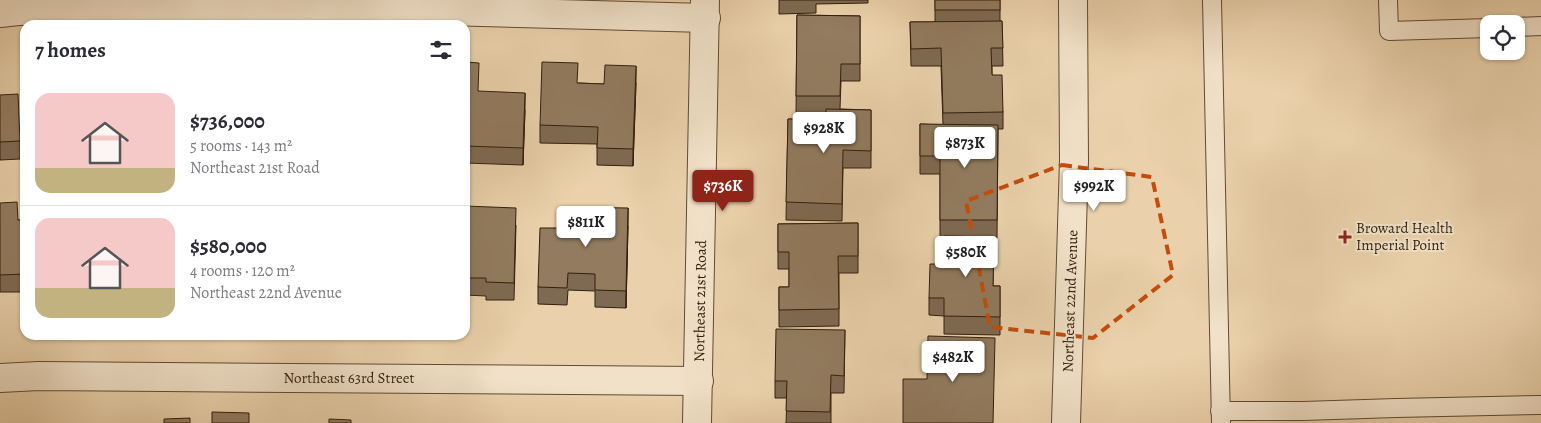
<!DOCTYPE html>
<html lang="en">
<head>
<meta charset="utf-8">
<style>
  body { margin:0; font-family:Alegreya,serif; background:#f7f7f7; color:#2b2b33; height:100vh; display:flex; flex-direction:column; font-size:19px; white-space:nowrap }
  * { box-sizing:border-box; margin:0 }
  p { font-size:16px; color:#7c7c81 }
  .icon { flex:none; width:28px; height:28px; fill:none; stroke:currentColor; stroke-width:2; stroke-linecap:round; stroke-linejoin:round }
  .map { position:relative; flex:1; overflow:hidden }
  .sheet { position:absolute; left:20px; top:20px; width:450px; height:320px; display:flex; flex-direction:column; background:#fff; border-radius:15px; box-shadow:0 1px 4px #0004 }
  .sheet>* { flex:none }
  .buttons { position:absolute; left:1480px; top:15px; display:grid; gap:10px }
  .buttons a { display:grid; place-items:center; width:45px; height:45px; border-radius:10px; background:#fff; box-shadow:0 1px 4px #0004; font-size:25px }
  .price { position:absolute; translate:-50% -42px; padding:0 11px; border-radius:5px; background:#fff; color:#222; font-size:16px; line-height:32px; filter:drop-shadow(0 1px 2px #0008) }
  .price::after { content:''; position:absolute; left:50%; top:30px; width:15px; height:11px; margin-left:-8px; background:inherit; clip-path:polygon(0 0,100% 0,50% 100%) }
  .price.on { background:#8f2418; color:#fff }
  ul { padding:0; list-style:none }
  li { display:flex; align-items:center; gap:15px; height:125px; padding:0 15px }
  li+li { border-top:1px solid #e1e1e2 }
  li span { display:grid; place-items:center; flex:none; width:140px; height:100px; border-radius:15px; color:#555 }
  li>.icon { margin-inline-start:auto }
  span .icon { width:60px; height:60px; fill:#fffc; stroke-width:1 }
  li b { font-size:21px }
  h2 { display:flex; justify-content:space-between; align-items:center; height:60px; padding:0 15px; font-size:21px }
  .map>svg:first-child { display:block }
  .lines { fill:none; stroke-linecap:round; stroke-linejoin:round }
  .service-casing { stroke:#604b34; stroke-width:20 }
  .minor-casing { stroke:#604b34; stroke-width:30 }
  .service { stroke:#f1e1c8; stroke-width:18 }
  .minor { stroke:#f1e1c8; stroke-width:28 }
  .wall { fill:#7e6a52; stroke:#321e0d }
  .shaded-wall { fill:#665642; stroke:#321e0d }
  .building { fill:#927b5f; stroke:#321e0d }
  .marked { fill:none; stroke:#c44d0c; stroke-width:4; stroke-dasharray:10 6; stroke-linejoin:round }
  .poi-dot { fill:#8f2418; stroke:#f1e1c8; stroke-width:2 }
  .labels { text-anchor:middle; stroke-width:4; stroke-linejoin:round; paint-order:stroke }
  .poi-label { font-size:15px; fill:#321e0d; stroke:#f1e1c8; text-anchor:start }
  .street-label { font-size:15px; fill:#321e0d; stroke:#f1e1c8 }
</style>
</head>
<body>
<div class="map">
<svg width="1541" height="423" viewBox="0 0 1541 423">
  <rect width="100%" height="100%" fill="#ead1ab"/>
  <filter id="stains"><feTurbulence type="fractalNoise" baseFrequency=".004" numOctaves="4"/><feColorMatrix values="0 0 0 0 .2 0 0 0 0 .09 0 0 0 0 .02 0 0 0 .5 -.17"/></filter>
  <radialGradient id="worn" r=".72"><stop offset=".6" stop-color="#630" stop-opacity="0"/><stop offset="1" stop-color="#630" stop-opacity=".3"/></radialGradient>
  <g class="lines">
    <!-- service casing -->
    <g class="service-casing">
      <g id="service">
        <polyline points="1212,0 1221,423"/>
        <polyline points="1388,0 1389,31 1489,28"/>
        <polyline points="1516,27 1541,26"/>
        <polyline points="1220,411 1303,411 1396,408 1541,405"/>
      </g>
    </g>
    <!-- minor casing -->
    <g class="minor-casing">
      <g id="minor">
        <polyline points="0,13 18,11 293,7 706,18"/>
        <polyline points="0,378 39,376 699,381"/>
        <polyline points="697,423 705,0"/>
        <polyline points="1066,423 1074,160 1073,0"/>
      </g>
    </g>
    <!-- service -->
    <use href="#service" class="service"/>
    <!-- minor -->
    <use href="#minor" class="minor"/>
  </g>
  <!-- wall -->
  <g class="wall">
    <polygon points="779,0 868,0 868,3 816,4 816,13 779,14"/>
    <polygon points="935,0 1000,0 1000,21 1002,21 1003,66 992,66 992,75 1003,112 1003,129 998,129 997,238 994,238 993,286 1000,286 1000,335 944,334 944,316 929,315 929,298 943,264 944,237 940,237 940,174 920,174 920,124 943,125 941,66 911,66 910,22 935,22"/>
    <polygon points="797,15 860,16 860,81 841,81 840,109 871,110 871,168 843,168 842,221 786,220 788,119 826,120 826,114 796,113"/>
    <polygon points="465,62 478,91 525,110 523,165 465,163"/>
    <polygon points="578,83 604,84 636,83 633,166 597,165 597,144 540,143 540,125"/>
    <polygon points="0,95 20,141 20,159 0,160"/>
    <polygon points="0,203 18,220 25,220 25,292 0,292"/>
    <polygon points="465,206 516,225 514,300 486,300 486,296 465,295"/>
    <polygon points="858,223 858,273 839,273 839,326 779,327 779,287 789,287 789,269 778,269 778,224"/>
    <polygon points="628,226 626,308 595,307 595,291 568,290 567,305 538,304 538,287 561,228"/>
    <polygon points="845,330 844,393 831,393 831,423 786,423 787,398 775,398 775,381"/>
  </g>
  <!-- shaded-wall -->
  <g class="shaded-wall">
    <polygon points="636,66 636,83 633,166 633,149"/>
    <polygon points="525,93 525,110 523,165 523,148"/>
    <polygon points="628,208 628,226 626,308 626,291"/>
  </g>
  <!-- building -->
  <g class="building">
    <rect x="935" y="0" width="65" height="10"/>
    <polygon points="797,15 860,16 860,64 841,64 840,96 796,96"/>
    <polygon points="1002,21 1003,48 991,48 992,75 1002,75 1003,112 943,113 941,48 911,49 910,22"/>
    <polygon points="465,62 479,63 478,91 525,93 523,148 465,146"/>
    <polygon points="542,62 578,63 577,83 604,84 605,65 636,66 633,149 597,148 598,127 540,125"/>
    <polygon points="18,94 20,141 0,142 0,95"/>
    <polygon points="826,109 871,110 871,151 843,150 842,204 786,202 788,119 826,120"/>
    <polygon points="920,124 998,125 997,220 940,220 940,156 920,156"/>
    <polygon points="17,202 18,220 25,220 25,274 0,275 0,203"/>
    <polygon points="465,206 516,208 514,283 486,282 486,278 465,278"/>
    <polygon points="562,207 628,208 626,291 595,290 595,274 568,273 567,288 538,287 540,228 561,228"/>
    <polygon points="858,223 858,256 838,256 839,309 779,310 779,287 789,287 789,252 778,252 778,224"/>
    <polygon points="944,236 994,237 993,286 1000,286 1000,317 944,316 944,298 929,298 930,264 943,264"/>
    <polygon points="776,329 845,330 844,376 831,375 830,412 786,411 787,381 775,381"/>
    <polygon points="928,336 995,338 993,423 903,423 903,379 927,379"/>
    <polygon points="212,412 249,413 249,423 212,423"/>
    <polygon points="190,418 190,423 164,423 164,419"/>
    <polygon points="329,419 351,420 351,423 329,423"/>
  </g>
  <!-- marked area -->
  <path class="marked" d="M1062 165 1152 177 1173 275 1093 338 990 327 966 201Z"/>
  <!-- markers -->
  <path class="poi-dot" d="M1342.5 229.5h5v5h5v5h-5v5h-5v-5h-5v-5h5z"/>
  <g class="labels">
    <!-- poi labels -->
    <g class="poi-label">
      <text x="1356" y="233">Broward Health<tspan x="1356" dy="17">Imperial Point</tspan></text>
    </g>
    <!-- street labels -->
    <g class="street-label">
      <text transform="translate(700 301) rotate(-89)" y="5">Northeast 21st Road</text>
      <text transform="translate(1070 301) rotate(-88)" y="5">Northeast 22nd Avenue</text>
      <text x="349" y="383">Northeast 63rd Street</text>
    </g>
  </g>
  <rect width="100%" height="100%" filter="url(#stains)"/>
  <rect width="100%" height="100%" fill="url(#worn)"/>
</svg>
<div class="buttons">
<a><svg class="icon" aria-label="locate" viewBox="0 0 24 24"><circle cx="12" cy="12" r="6"/><path d="M12 2v4M12 18v4M2 12h4M18 12h4"/></svg></a>
</div>
<b class="price" style="left:824px;top:154px">$928K</b>
<b class="price" style="left:965px;top:169px">$873K</b>
<b class="price on" style="left:723px;top:212px">$736K</b>
<b class="price" style="left:1094px;top:212px">$992K</b>
<b class="price" style="left:586px;top:248px">$811K</b>
<b class="price" style="left:966px;top:278px">$580K</b>
<b class="price" style="left:953px;top:383px">$482K</b>
<section class="sheet">
<h2>7 homes<svg class="icon" aria-label="filters" viewBox="0 0 24 24"><path d="M4 7h16M4 17h16"/><circle cx="9" cy="7" r="2"/><circle cx="15" cy="17" r="2"/></svg></h2>
<ul>
<li><span style="background:linear-gradient(#f6c9c9 75%,#c2b280 0)"><svg class="icon" aria-label="home" viewBox="0 0 24 24"><path d="M3 11l9-7 9 7M6 9v11h12V9"/></svg></span><div><b>$736,000</b><p>5 rooms · 143 m²</p><p>Northeast 21st Road</p></div></li>
<li><span style="background:linear-gradient(#f6c9c9 70%,#c2b280 0)"><svg class="icon" aria-label="home" viewBox="0 0 24 24"><path d="M3 11l9-7 9 7M6 9v11h12V9"/></svg></span><div><b>$580,000</b><p>4 rooms · 120 m²</p><p>Northeast 22nd Avenue</p></div></li>
</ul>
</section>
</div>
</body>
</html>
